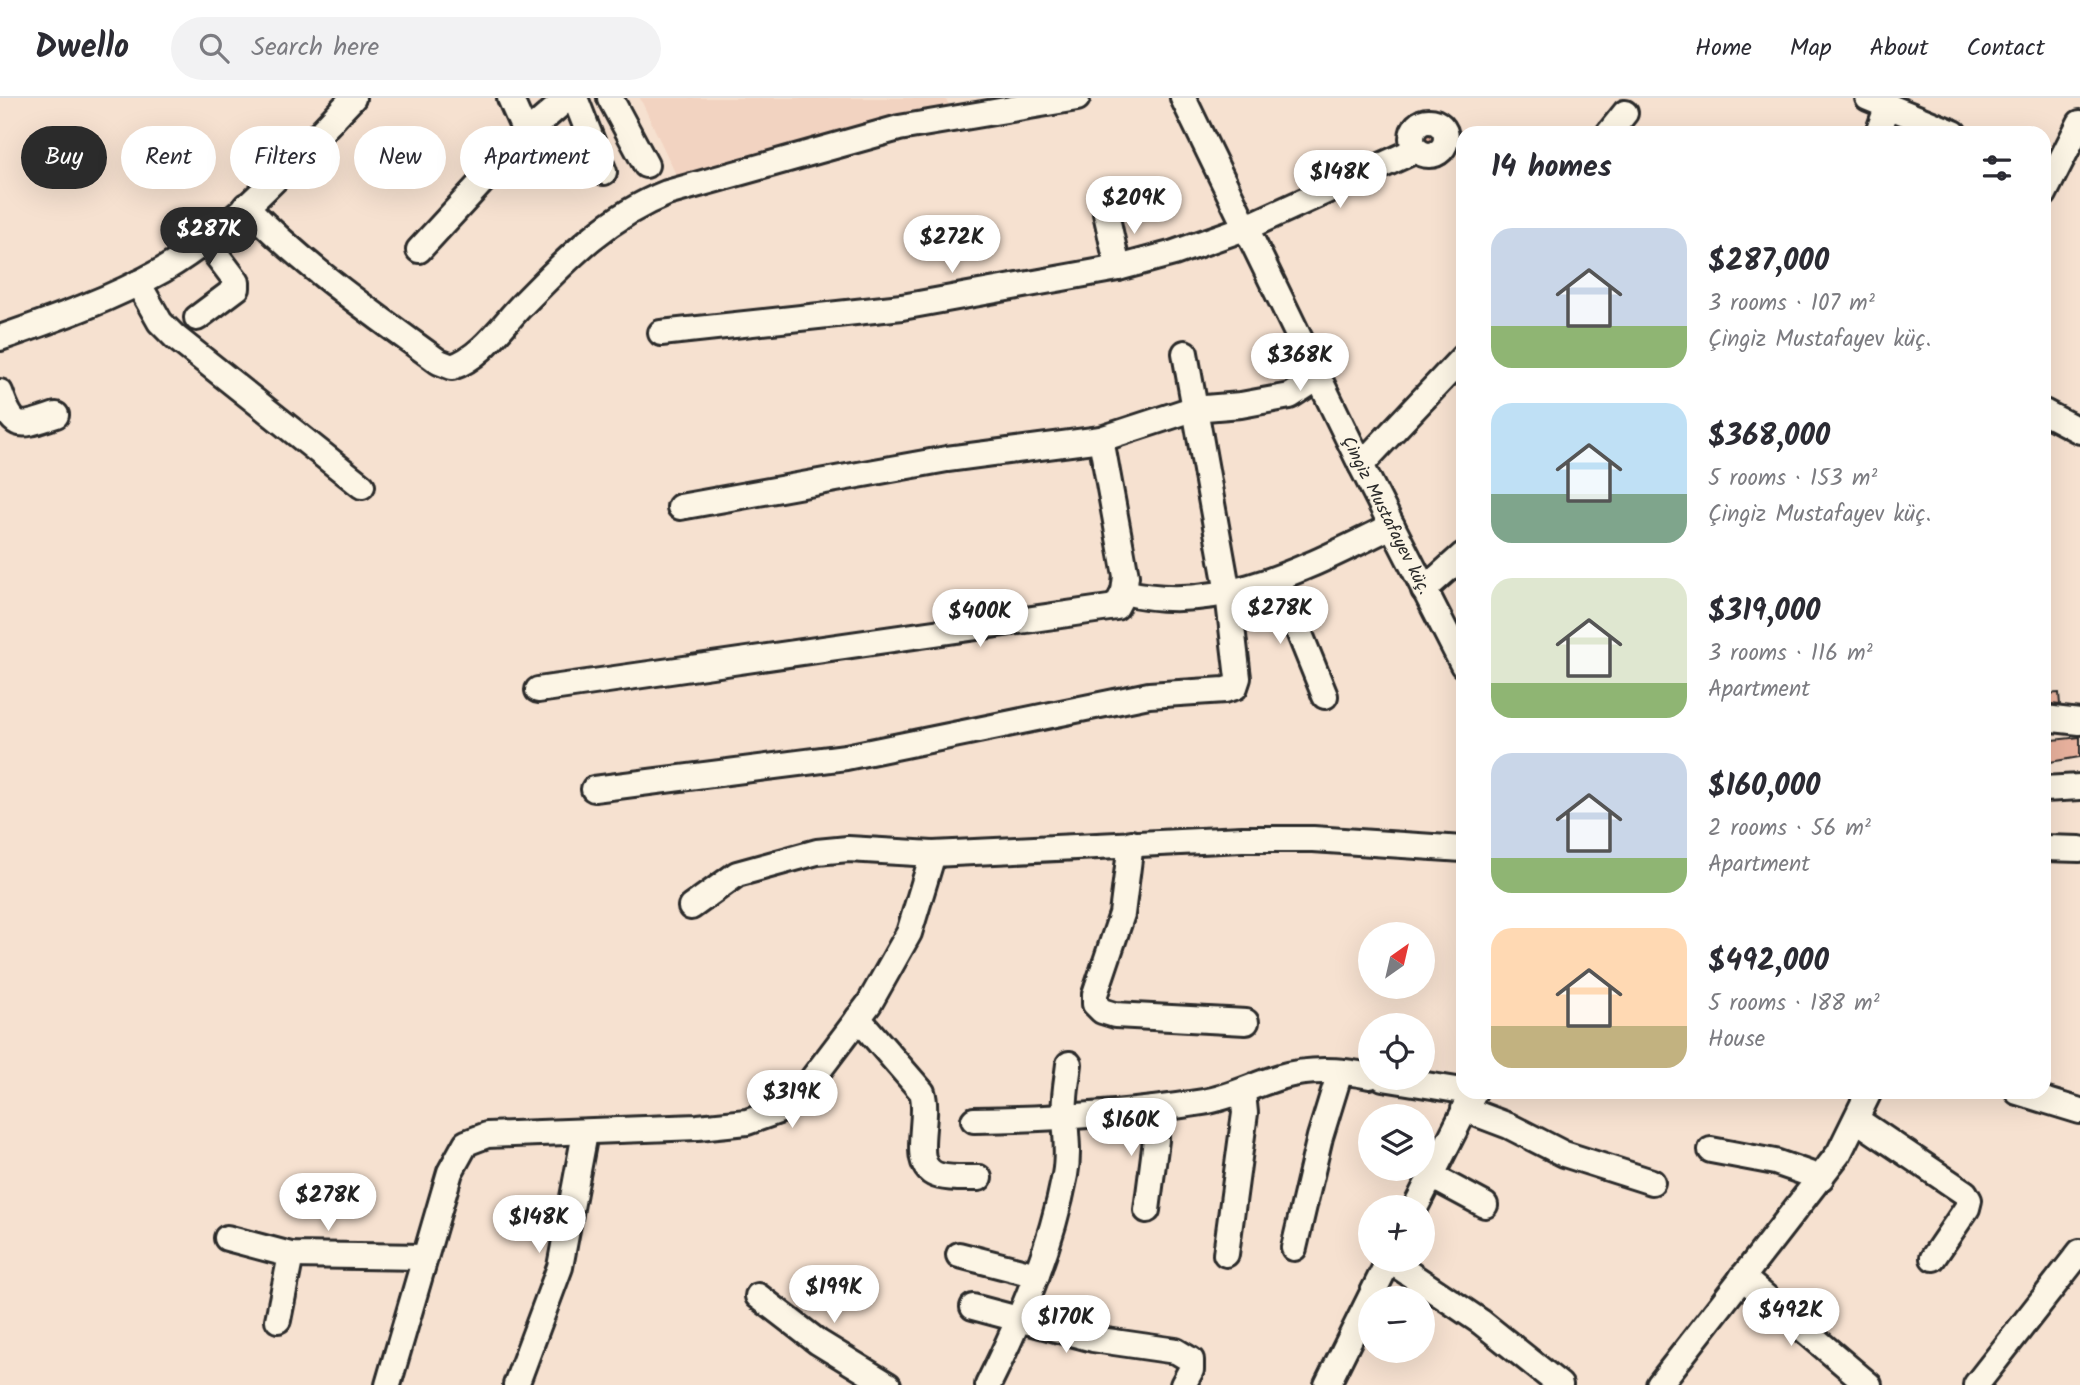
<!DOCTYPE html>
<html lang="en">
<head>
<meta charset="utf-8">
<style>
  body { margin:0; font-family:Kalam,sans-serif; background:#f2f2f3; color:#2b2b33; height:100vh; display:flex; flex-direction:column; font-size:26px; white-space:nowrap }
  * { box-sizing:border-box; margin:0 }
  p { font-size:23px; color:#7c7c81 }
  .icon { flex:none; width:38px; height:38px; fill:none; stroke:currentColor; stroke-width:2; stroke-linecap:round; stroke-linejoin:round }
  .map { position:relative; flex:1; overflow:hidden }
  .side { position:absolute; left:1456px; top:28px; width:595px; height:973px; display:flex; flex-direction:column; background:#fff; border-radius:21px; box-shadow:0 7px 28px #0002 }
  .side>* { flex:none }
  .banner { position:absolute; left:21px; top:28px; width:665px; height:63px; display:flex; gap:14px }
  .needle { width:46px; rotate:34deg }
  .controls { position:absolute; left:1358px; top:824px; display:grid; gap:14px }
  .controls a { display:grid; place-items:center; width:77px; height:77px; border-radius:50%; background:#fff; box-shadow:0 7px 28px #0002; font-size:35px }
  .price { position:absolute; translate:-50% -60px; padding:0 16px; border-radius:24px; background:#fff; color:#222; font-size:23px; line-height:46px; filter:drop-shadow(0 2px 4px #0008) }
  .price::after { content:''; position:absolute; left:50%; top:42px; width:21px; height:16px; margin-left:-10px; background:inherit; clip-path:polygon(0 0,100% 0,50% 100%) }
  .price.active { background:#2b2b2b; color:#fff }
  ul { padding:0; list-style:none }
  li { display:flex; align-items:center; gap:21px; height:175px; padding:0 35px }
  li span { display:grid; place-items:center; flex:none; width:196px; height:140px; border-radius:21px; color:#555 }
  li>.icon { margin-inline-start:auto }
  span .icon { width:84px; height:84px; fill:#fffc; stroke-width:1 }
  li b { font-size:30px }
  h2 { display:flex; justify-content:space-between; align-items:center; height:84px; padding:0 35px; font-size:30px }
  .chip { padding:0 24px; border-radius:32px; background:#fff; box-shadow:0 7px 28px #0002; font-size:24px; line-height:63px }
  .chip.active { background:#2b2b2b; color:#fff }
  header { display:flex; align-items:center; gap:42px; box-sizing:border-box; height:98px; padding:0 35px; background:#fff; border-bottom:2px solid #e1e1e2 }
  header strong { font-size:33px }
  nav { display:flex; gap:38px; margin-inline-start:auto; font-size:24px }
  .search { width:490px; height:63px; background:#f2f2f3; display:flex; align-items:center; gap:18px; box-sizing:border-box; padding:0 24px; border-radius:38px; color:#7c7c81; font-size:26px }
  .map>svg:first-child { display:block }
  .built { fill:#f2d3c1 }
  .building { fill:#e9b29e; stroke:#2b2b2b; stroke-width:2 }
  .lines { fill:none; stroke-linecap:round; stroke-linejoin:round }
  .minor-casing { stroke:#2b2b2b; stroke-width:30 }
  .minor { stroke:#fcf5e5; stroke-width:24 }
  .labels { text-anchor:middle; stroke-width:5; stroke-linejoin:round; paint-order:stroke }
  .street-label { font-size:18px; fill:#2b2b2b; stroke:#fcf5e5 }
</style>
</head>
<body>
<header>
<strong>Dwello</strong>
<div class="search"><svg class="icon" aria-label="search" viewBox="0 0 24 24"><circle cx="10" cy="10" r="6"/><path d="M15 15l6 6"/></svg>Search here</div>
<nav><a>Home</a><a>Map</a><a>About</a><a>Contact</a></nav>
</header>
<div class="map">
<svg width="2080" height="1287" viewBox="0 0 2080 1287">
  <rect width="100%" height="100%" fill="#f6e1d0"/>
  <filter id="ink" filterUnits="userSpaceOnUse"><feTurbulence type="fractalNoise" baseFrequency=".0143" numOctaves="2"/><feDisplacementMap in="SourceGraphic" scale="14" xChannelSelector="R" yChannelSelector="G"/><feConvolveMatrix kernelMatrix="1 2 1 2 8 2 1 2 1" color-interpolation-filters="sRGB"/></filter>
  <g filter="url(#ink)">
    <!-- built -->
    <polygon class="built" points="640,0 945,0 951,11 678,81"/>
    <!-- building -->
    <g class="building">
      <polygon points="1429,33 1437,37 1438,42 1433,49 1422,39"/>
      <polygon points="2059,595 2060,607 2044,605 2044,596"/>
      <polygon points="2080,639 2080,659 2044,665 2044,643"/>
    </g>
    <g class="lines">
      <!-- minor casing -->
      <g class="minor-casing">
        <g id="minor">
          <polyline points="510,0 526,36"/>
          <polyline points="575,0 604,74"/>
          <polyline points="610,0 646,67"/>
          <path id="s1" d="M1183 0 1361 367 1463 567"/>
          <polyline points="1868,0 1954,35"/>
          <circle cx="1429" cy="40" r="17"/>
          <polyline points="1609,35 1625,15"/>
          <polyline points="1878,35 1888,7"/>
          <polyline points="2044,96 2080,25"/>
          <path d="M246 108C305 169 371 214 439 264L452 269C480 260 501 229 520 209 566 162 606 119 667 95L899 30 1077 0"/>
          <polyline points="1106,115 1118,170"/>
          <polyline points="419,152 526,36 568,0"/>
          <polyline points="138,185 160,224 175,239 362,388"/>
          <polyline points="197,220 237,190 237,184 206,143"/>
          <polyline points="661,235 902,209 1118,170 1174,155 1245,130 1416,52"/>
          <path d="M0 240C55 221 112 201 163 172 236 129 295 61 353 0"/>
          <path d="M0 294C14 334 19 329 56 317"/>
          <polyline points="2044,314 2080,333"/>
          <polyline points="1101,341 1126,478 1124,494"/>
          <polyline points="1361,367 1463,259"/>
          <polyline points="680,409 947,361 1101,341 1193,311 1241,307 1290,298 1318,280"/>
          <polyline points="1278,482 1325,598"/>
          <polyline points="1424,492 1463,457"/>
          <path d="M538 592 1116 509 1124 494C1221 518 1308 468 1392 428"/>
          <polyline points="2044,620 2080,624"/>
          <polyline points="594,691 846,659 1149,597 1225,592 1235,589 1238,580 1228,495 1185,255"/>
          <polyline points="2044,691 2080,689"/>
          <polyline points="1131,745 1122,816 1095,896 1095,906 1102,913 1115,917 1246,924"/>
          <polyline points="2044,750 2080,751"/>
          <polyline points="691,809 737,776 817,754 848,751 933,756 1242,741 1313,741 1463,751"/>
          <path d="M858 920 922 994C931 1021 907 1070 940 1078 952 1081 967 1080 979 1080"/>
          <polyline points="1383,980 1463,993"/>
          <polyline points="2018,994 2080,1013"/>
          <polyline points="1464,1011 1509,1028 1564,1056 1652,1084"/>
          <path d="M974 1022C1051 1021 1127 1016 1203 1004 1232 999 1253 987 1280 979 1308 971 1341 972 1370 978"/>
          <polyline points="1857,1022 1965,1095 1969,1102 1967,1110 1933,1160"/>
          <polyline points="1711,1052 1775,1064 1821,1080"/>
          <polyline points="1431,1078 1485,1107"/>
          <polyline points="1415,1110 1474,994"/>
          <polyline points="1147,1112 1156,1042 1155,1011"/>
          <polyline points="227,1140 291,1157 425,1159"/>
          <polyline points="1294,1150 1320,1039 1340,974"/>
          <polyline points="1226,1156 1245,1015 1243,995"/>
          <polyline points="959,1157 1037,1177"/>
          <polyline points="1389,1162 1481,1224 1560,1287"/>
          <polyline points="1742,1179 1869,1287"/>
          <polyline points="758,1198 818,1244 888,1287"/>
          <polyline points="973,1209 1093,1241 1176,1253 1191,1262 1191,1272 1183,1287"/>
          <polyline points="278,1222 291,1157"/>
          <polyline points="388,1287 450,1074 466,1045 487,1037 698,1029 747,1024 781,1012 801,996 869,906 909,835 933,756"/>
          <polyline points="516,1287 560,1169 585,1035"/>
          <path d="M988 1287C1021 1220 1051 1151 1065 1077 1069 1056 1066 1039 1065 1019 1063 1001 1067 984 1069 966"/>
          <polyline points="1327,1287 1389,1162"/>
          <polyline points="1659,1287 1839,1055 1869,994"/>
          <polyline points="1976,1287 2080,1154"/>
        </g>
      </g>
      <!-- minor -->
      <use href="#minor" class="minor"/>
    </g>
  </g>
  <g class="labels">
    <!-- street labels -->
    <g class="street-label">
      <text dy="6" stroke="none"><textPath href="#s1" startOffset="464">Çingiz Mustafayev küç.</textPath></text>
    </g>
  </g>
</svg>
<div class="controls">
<a><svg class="needle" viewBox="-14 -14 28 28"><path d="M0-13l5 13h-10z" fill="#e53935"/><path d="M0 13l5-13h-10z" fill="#7c7c81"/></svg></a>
<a><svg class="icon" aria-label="locate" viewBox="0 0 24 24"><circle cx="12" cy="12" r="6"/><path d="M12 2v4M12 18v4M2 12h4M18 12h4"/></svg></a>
<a><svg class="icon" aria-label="layers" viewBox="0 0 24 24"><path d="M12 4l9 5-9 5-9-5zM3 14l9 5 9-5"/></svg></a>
<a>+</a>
<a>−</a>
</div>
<b class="price" style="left:1340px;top:112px">$148K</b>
<b class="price" style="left:1134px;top:138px">$209K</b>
<b class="price active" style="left:209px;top:169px">$287K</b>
<b class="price" style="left:952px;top:177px">$272K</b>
<b class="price" style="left:1300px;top:295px">$368K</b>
<b class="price" style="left:1280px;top:548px">$278K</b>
<b class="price" style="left:980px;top:551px">$400K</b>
<b class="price" style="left:792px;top:1032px">$319K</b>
<b class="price" style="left:1131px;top:1060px">$160K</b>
<b class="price" style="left:328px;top:1135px">$278K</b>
<b class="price" style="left:539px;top:1157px">$148K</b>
<b class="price" style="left:834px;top:1227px">$199K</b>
<b class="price" style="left:1791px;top:1250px">$492K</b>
<b class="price" style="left:1066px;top:1257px">$170K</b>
<div class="banner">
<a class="chip active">Buy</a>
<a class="chip">Rent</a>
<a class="chip">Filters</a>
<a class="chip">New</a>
<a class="chip">Apartment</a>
</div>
<section class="side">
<h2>14 homes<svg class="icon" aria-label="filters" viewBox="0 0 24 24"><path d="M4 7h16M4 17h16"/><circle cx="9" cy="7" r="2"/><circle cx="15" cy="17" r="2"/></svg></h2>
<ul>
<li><span style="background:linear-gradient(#c9d6e8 70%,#8fb573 0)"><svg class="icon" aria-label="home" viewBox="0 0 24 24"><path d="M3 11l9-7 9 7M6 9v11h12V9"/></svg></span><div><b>$287,000</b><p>3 rooms · 107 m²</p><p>Çingiz Mustafayev küç.</p></div></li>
<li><span style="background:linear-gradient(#bfe0f5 65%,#7fa58c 0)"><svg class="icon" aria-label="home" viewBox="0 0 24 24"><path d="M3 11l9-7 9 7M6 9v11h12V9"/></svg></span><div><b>$368,000</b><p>5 rooms · 153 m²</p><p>Çingiz Mustafayev küç.</p></div></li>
<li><span style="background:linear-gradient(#dfe7d0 75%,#8fb573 0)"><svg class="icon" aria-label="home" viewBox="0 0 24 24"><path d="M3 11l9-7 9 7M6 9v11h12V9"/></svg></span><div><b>$319,000</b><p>3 rooms · 116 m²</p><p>Apartment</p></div></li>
<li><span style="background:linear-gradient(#c9d6e8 75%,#8fb573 0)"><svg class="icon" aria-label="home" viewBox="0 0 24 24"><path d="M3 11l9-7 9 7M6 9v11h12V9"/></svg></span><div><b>$160,000</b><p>2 rooms · 56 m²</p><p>Apartment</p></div></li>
<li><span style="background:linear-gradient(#ffd9b3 70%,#c2b280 0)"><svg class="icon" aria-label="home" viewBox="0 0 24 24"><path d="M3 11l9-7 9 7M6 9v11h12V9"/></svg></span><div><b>$492,000</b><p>5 rooms · 188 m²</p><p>House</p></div></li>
</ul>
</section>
</div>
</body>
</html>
